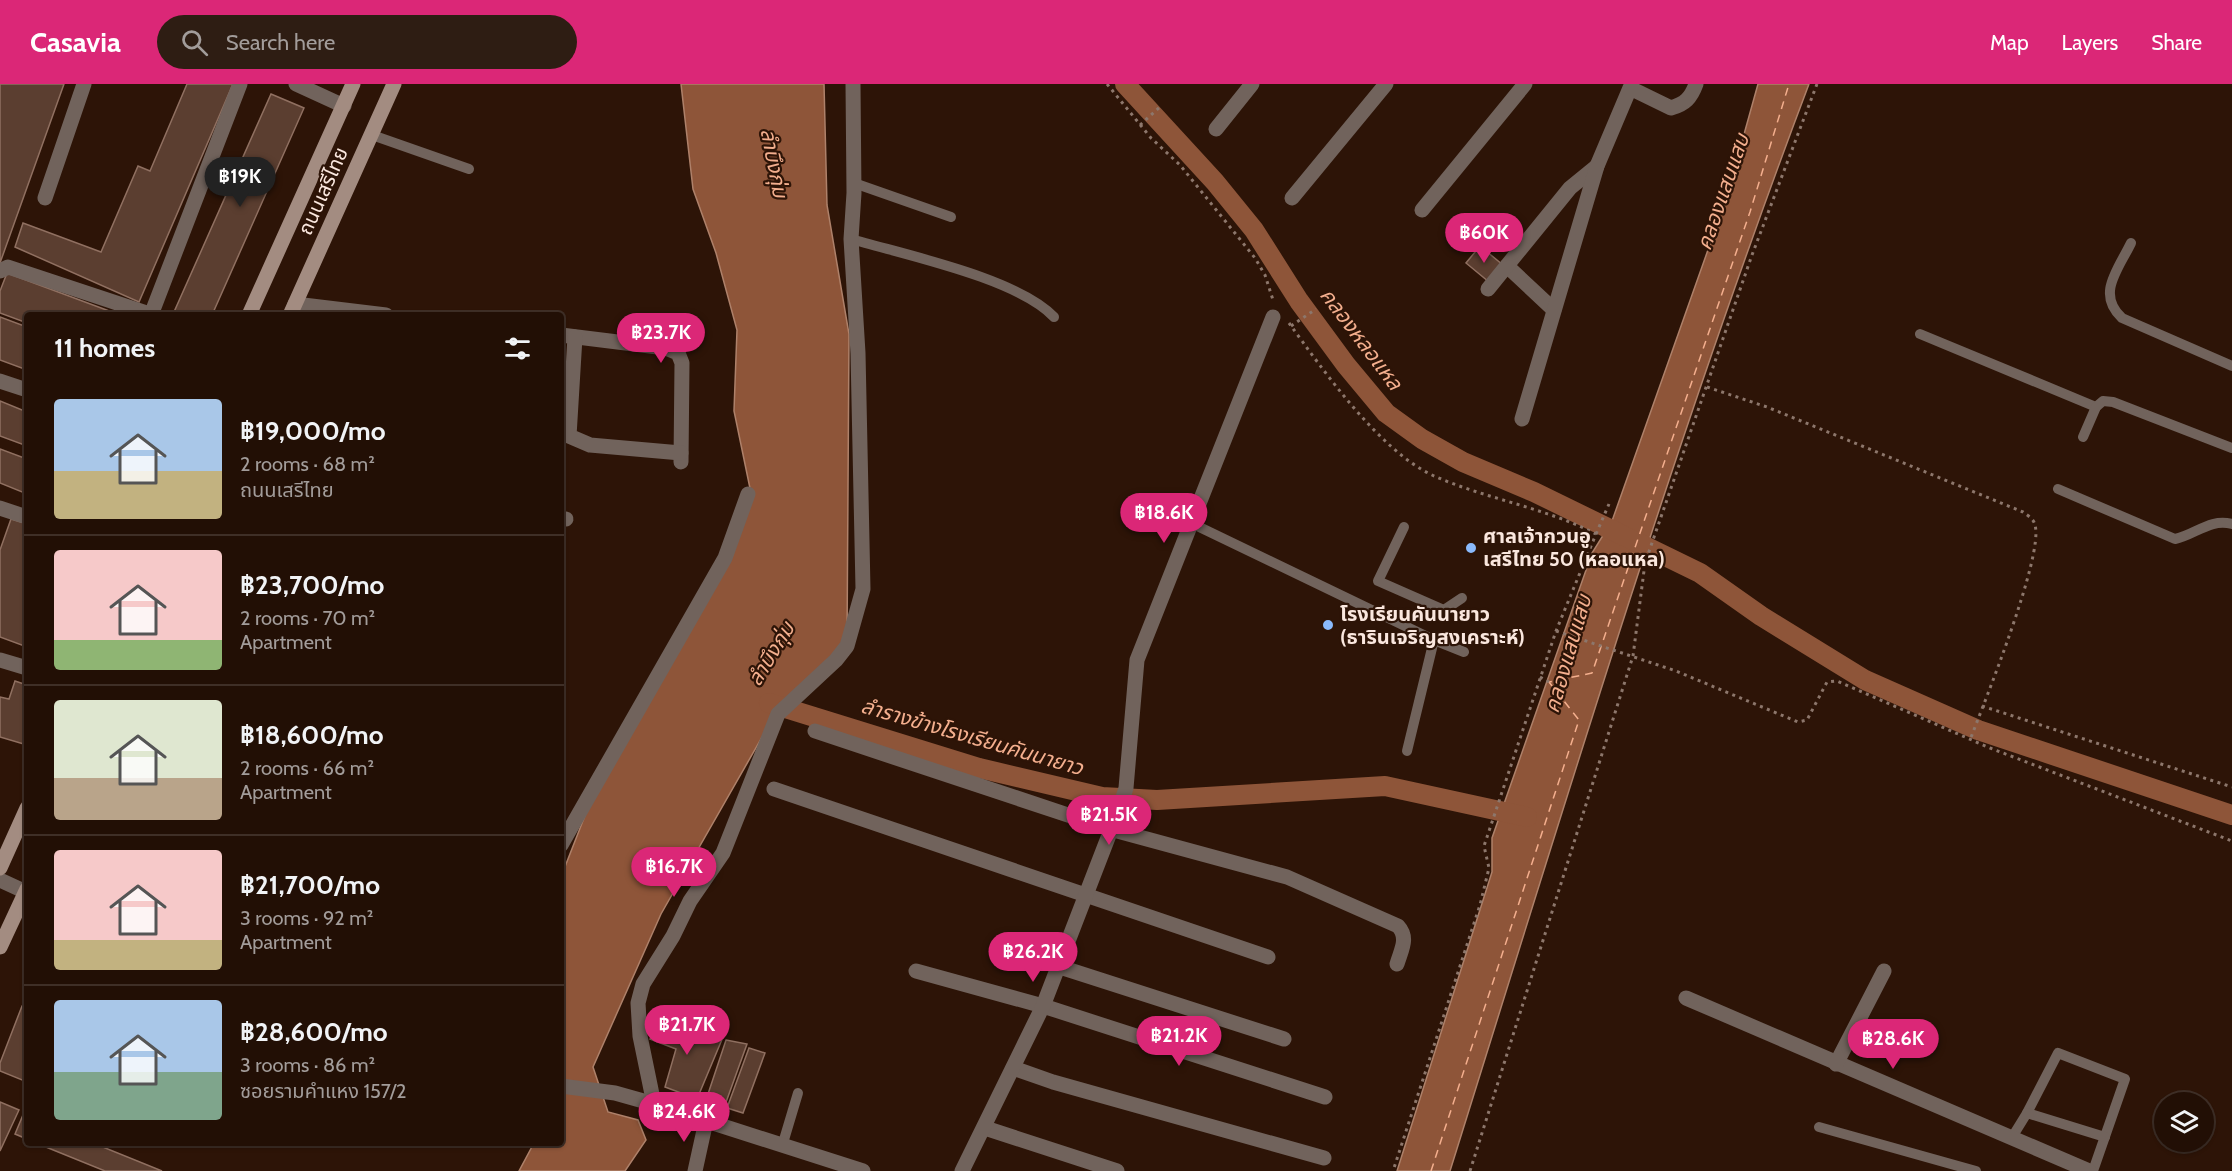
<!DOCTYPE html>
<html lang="en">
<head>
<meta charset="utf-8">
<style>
  body { margin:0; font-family:Cabin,"Noto Sans Thai",sans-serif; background:#2e1d13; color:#f1f3f6; height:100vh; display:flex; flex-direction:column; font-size:22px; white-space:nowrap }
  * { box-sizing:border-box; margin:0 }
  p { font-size:20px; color:#a29c9a }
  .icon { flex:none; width:33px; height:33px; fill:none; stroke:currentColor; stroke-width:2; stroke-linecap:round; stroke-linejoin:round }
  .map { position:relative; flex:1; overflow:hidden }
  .drawer { position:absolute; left:24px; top:228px; width:540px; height:834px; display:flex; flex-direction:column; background:#220f05; border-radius:6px; box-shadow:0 2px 4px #0004,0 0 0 2px #3f2f27 }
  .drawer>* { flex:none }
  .fabs { position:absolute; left:2154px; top:1008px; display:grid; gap:12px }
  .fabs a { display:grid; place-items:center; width:60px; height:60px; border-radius:50%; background:#220f05; box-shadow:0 2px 4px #0004,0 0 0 2px #3f2f27; font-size:30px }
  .price { position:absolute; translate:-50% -51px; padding:0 14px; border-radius:21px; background:#db2777; color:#fff; font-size:20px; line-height:39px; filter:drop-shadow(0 2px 3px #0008) }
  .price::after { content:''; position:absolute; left:50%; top:36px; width:18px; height:14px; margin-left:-9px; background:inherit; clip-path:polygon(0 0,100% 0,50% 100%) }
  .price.active { background:#222; color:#fff }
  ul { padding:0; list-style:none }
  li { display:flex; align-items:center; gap:18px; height:150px; padding:0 30px }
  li+li { border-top:2px solid #3f2f27 }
  li span { display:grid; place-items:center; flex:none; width:168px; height:120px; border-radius:6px; color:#555 }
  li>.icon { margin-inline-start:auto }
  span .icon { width:72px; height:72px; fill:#fffc; stroke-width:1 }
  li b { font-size:26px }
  h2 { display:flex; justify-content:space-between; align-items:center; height:72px; padding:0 30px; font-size:26px }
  header { display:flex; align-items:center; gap:36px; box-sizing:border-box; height:84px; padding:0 30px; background:#db2777; color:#fff }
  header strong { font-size:28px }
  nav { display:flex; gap:33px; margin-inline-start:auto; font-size:21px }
  .search { width:420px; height:54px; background:#2e1d13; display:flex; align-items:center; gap:15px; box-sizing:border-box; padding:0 21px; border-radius:33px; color:#a29c9a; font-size:22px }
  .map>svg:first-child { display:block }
  .water { fill:#8e5539; stroke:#ae816a; stroke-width:1.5 }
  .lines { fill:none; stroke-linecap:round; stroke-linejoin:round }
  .canal { stroke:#8e5539; stroke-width:20 }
  .ferry { stroke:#f4af8e; stroke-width:1.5; stroke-dasharray:8 6; stroke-linecap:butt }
  .building { fill:#5b3e30; stroke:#907061; stroke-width:1.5 }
  .path { stroke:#8d776c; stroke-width:3; stroke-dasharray:3 4.5; stroke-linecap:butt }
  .service { stroke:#71635c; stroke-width:10 }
  .minor { stroke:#71635c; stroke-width:15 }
  .tertiary { stroke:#71635c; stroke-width:15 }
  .secondary { stroke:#a38c81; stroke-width:15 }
  .poi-dot { fill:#8abafc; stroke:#2d1407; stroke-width:2 }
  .labels { text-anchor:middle; stroke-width:4.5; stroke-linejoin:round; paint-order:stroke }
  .street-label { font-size:20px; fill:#fae7de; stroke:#2d1407 }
  .poi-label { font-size:20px; font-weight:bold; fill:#fae7de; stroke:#2d1407; text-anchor:start }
  .water-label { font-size:21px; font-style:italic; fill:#f4af8e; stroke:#2d1407 }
</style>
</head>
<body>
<header>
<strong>Casavia</strong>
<div class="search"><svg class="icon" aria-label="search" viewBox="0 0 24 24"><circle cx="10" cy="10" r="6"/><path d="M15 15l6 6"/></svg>Search here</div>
<nav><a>Map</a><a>Layers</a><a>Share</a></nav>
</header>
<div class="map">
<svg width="2232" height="1087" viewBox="0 0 2232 1087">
  <rect width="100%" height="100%" fill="#2d1407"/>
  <!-- water -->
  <g class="water">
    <polygon points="681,0 824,0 827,121 849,250 847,558 765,648 661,830 593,983 608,1028 638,1036 646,1056 625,1087 519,1087 534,1059 561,1059 561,793 600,693 752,414 734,327 737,246 716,169 693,105"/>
    <path d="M1758 0H1809C1674 357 1564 723 1450 1087H1397L1492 788V754L1592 469 1612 437 1726 115Z"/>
  </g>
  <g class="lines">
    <!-- canal -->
    <g class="canal">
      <polyline points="1125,0 1215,98 1254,146 1299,217 1346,281 1386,329 1422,355 1463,378 1534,408 1700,489 1761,532 1865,596 1978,646 2232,731"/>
      <polyline points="769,619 979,684 1102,713 1157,716 1385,702 1527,733"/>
    </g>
    <!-- ferry -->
    <polyline class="ferry" points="1431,1087 1579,636 1549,598 1592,589 1750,128 1789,0"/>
  </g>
  <!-- building -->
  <g class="building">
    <polygon points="0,0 64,0 0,179"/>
    <polygon points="187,0 233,0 139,218 15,163 23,139 101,168 138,82 150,87"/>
    <polygon points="271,10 304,24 212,231 180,231 174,228"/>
    <polygon points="1480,162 1503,181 1489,198 1466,179"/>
    <polygon points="7,189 120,231 27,231 27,239 0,229 0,207"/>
    <polygon points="0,233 27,243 27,286 0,276"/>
    <polygon points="0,317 27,328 27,362 0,352"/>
    <polygon points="0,365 27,375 27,410 0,399"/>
    <polygon points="11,435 27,440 27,563 0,553 0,466"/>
    <polygon points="15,597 27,601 27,661 0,653 0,613 9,615"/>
    <polygon points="22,922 27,923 27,998 0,987 0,979"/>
    <polygon points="658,935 723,953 697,1015 665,1003 676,965 650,955"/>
    <polygon points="726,956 747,960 725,1021 706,1016"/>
    <polygon points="749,964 765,969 743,1029 727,1024"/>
    <polygon points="0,1018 19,1026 0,1067"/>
    <polygon points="23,1031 27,1032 27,1055 15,1050"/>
    <polygon points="36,1059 93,1059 162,1087 105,1087"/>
  </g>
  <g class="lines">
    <!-- path -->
    <g class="path">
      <polyline points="1107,0 1151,54 1180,81 1255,174 1265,191 1273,216"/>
      <polyline points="1140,41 1160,23"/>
      <path d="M1289 239C1323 286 1379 366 1432 391 1485 415 1544 423 1596 450L1556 547 1484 762 1489 784 1480 821 1393 1087"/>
      <polyline points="1291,242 1316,225"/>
      <path d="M1707 303 1767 323 2023 428C2027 431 2034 435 2035 441 2044 472 1984 619 1970 656"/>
      <polyline points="1596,450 1609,420"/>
      <polyline points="1556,547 1676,587 1798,638 1807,636 1827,598 1837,597 1990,664 2232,757"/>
      <polyline points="1540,593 1549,598"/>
      <polyline points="1982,622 2232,703"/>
      <polyline points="1470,1087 1633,572 1645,479 1752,171 1817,0"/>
    </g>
    <!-- service -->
    <g class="service">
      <polyline points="372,51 469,85"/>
      <polyline points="854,99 951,133"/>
      <path d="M851 155C905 171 1017 194 1054 233"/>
      <path d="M2131 159C2118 186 2096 210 2122 234L2232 282"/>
      <polyline points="1920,250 2096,323"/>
      <polyline points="2083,353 2096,323 2103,317 2113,318 2232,364"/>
      <path d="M2058 405 2175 455C2195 451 2210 434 2232 440"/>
      <polyline points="1191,439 1434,556 1464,568"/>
      <polyline points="1404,443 1378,497 1444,526 1462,514"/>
      <polyline points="1407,667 1434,556"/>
      <polyline points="2027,1029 2058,969 2125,995 2093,1087"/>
      <polyline points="1819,1043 1976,1087"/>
      <polyline points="2011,1055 2027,1029 2105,1053"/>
      <polyline points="783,1059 798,1009"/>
    </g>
    <!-- minor -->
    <g class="minor">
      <polyline points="296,0 344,22"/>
      <polyline points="1216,45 1252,0"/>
      <polyline points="45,114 84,0"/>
      <polyline points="1292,114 1386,0"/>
      <polyline points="1422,126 1525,0"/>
      <polyline points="1507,182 1554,226"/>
      <polyline points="0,187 8,183 153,231"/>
      <polyline points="1488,205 1570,104 1597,82"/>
      <polyline points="295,220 386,231"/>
      <polyline points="151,231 240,0"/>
      <polyline points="561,251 666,264 678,269 682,279 681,378"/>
      <polyline points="575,253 569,352 590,361 681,369"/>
      <polyline points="0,297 27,306"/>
      <path d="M1522 335 1597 82 1630 4 1671 24C1685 20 1691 14 1696 0"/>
      <polyline points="0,424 27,433"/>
      <polyline points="561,434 566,435"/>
      <polyline points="0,576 27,584"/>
      <path d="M815 647 1110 745 1287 793 1398 842C1409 854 1401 866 1397 880"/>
      <polyline points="774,705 1268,873"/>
      <polyline points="561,761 725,474 748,410"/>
      <polyline points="1057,882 1284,955"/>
      <polyline points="916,887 1043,922 1325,1013"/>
      <polyline points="1686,914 2089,1087"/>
      <polyline points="1836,980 1884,887"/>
      <polyline points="1013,984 1053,998 1324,1074"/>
      <polyline points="561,1002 615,1009 654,1020 863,1087"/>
      <polyline points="654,1020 640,952 638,919 643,900 673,852 690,817 723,769 778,630 836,576 847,562 863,505 858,269 851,155 854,109 853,0"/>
      <polyline points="985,1044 1117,1087"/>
      <polyline points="695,1087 706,1037"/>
      <polyline points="962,1087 1043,922 1121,720 1126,704 1137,576 1273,233"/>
    </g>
    <!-- tertiary -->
    <polyline class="tertiary" points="0,796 26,808"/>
    <!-- secondary -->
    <g class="secondary">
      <polyline points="249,231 353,0"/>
      <polyline points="290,231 394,0"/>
      <polyline points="0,784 27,724"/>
      <polyline points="0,863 27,805"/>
    </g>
  </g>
  <!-- markers -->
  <g class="poi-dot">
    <circle cx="1471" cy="464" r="6"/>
    <circle cx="1328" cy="541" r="6"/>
  </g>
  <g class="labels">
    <!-- street labels -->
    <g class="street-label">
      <text transform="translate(323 107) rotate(-66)" y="7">ถนนเสรีไทย</text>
    </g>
    <!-- poi labels -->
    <g class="poi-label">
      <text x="1483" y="459">ศาลเจ้ากวนอู<tspan x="1483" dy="23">เสรีไทย 50 (หลอแหล)</tspan></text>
      <text x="1340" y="537">โรงเรียนคันนายาว<tspan x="1340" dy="23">(ธารินเจริญสงเคราะห์)</tspan></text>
    </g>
    <!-- water labels -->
    <g class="water-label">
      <text transform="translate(774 79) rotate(79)" y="7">ลำบึงกุ่ม</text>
      <text transform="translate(1723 108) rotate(-71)" y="7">คลองแสนแสบ</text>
      <text transform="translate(1361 255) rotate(53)" y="7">คลองหลอแหล</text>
      <text transform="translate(771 570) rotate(-59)" y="7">ลำบึงกุ่ม</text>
      <text transform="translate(1568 570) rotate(-74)" y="7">คลองแสนแสบ</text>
      <text transform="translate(972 653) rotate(16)" y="7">ลำรางข้างโรงเรียนคันนายาว</text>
    </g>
  </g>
</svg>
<div class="fabs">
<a><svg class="icon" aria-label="layers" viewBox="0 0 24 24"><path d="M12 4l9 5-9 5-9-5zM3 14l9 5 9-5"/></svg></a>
</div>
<b class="price active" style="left:240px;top:124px">฿19K</b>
<b class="price" style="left:1484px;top:180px">฿60K</b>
<b class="price" style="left:661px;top:280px">฿23.7K</b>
<b class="price" style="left:1164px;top:460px">฿18.6K</b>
<b class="price" style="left:1109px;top:762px">฿21.5K</b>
<b class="price" style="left:674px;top:814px">฿16.7K</b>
<b class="price" style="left:1033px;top:899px">฿26.2K</b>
<b class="price" style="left:687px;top:972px">฿21.7K</b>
<b class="price" style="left:1179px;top:983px">฿21.2K</b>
<b class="price" style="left:1893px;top:986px">฿28.6K</b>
<b class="price" style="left:684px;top:1059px">฿24.6K</b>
<section class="drawer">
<h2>11 homes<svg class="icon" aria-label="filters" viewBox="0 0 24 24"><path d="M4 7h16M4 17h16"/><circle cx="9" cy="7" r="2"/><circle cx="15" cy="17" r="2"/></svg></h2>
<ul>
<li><span style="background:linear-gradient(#a9c7e8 60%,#c2b280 0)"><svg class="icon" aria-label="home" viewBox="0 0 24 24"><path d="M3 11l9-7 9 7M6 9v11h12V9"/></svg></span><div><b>฿19,000/mo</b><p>2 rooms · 68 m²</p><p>ถนนเสรีไทย</p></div></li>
<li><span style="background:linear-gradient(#f6c9c9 75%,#8fb573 0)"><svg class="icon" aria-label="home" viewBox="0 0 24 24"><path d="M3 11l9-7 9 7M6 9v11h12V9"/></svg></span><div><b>฿23,700/mo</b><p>2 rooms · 70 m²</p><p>Apartment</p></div></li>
<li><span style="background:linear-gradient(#dfe7d0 65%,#b9a48a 0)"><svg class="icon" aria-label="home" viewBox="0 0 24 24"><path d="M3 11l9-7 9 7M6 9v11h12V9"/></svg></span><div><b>฿18,600/mo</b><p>2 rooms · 66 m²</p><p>Apartment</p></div></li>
<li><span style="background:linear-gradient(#f6c9c9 75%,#c2b280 0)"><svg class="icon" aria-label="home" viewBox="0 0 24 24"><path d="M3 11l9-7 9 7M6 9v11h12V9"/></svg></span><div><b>฿21,700/mo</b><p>3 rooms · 92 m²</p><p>Apartment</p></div></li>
<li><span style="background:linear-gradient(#a9c7e8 60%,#7fa58c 0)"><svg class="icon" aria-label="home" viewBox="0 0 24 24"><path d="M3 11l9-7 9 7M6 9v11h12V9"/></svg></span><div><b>฿28,600/mo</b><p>3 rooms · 86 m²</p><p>ซอยรามคำแหง 157/2</p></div></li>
</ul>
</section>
</div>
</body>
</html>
